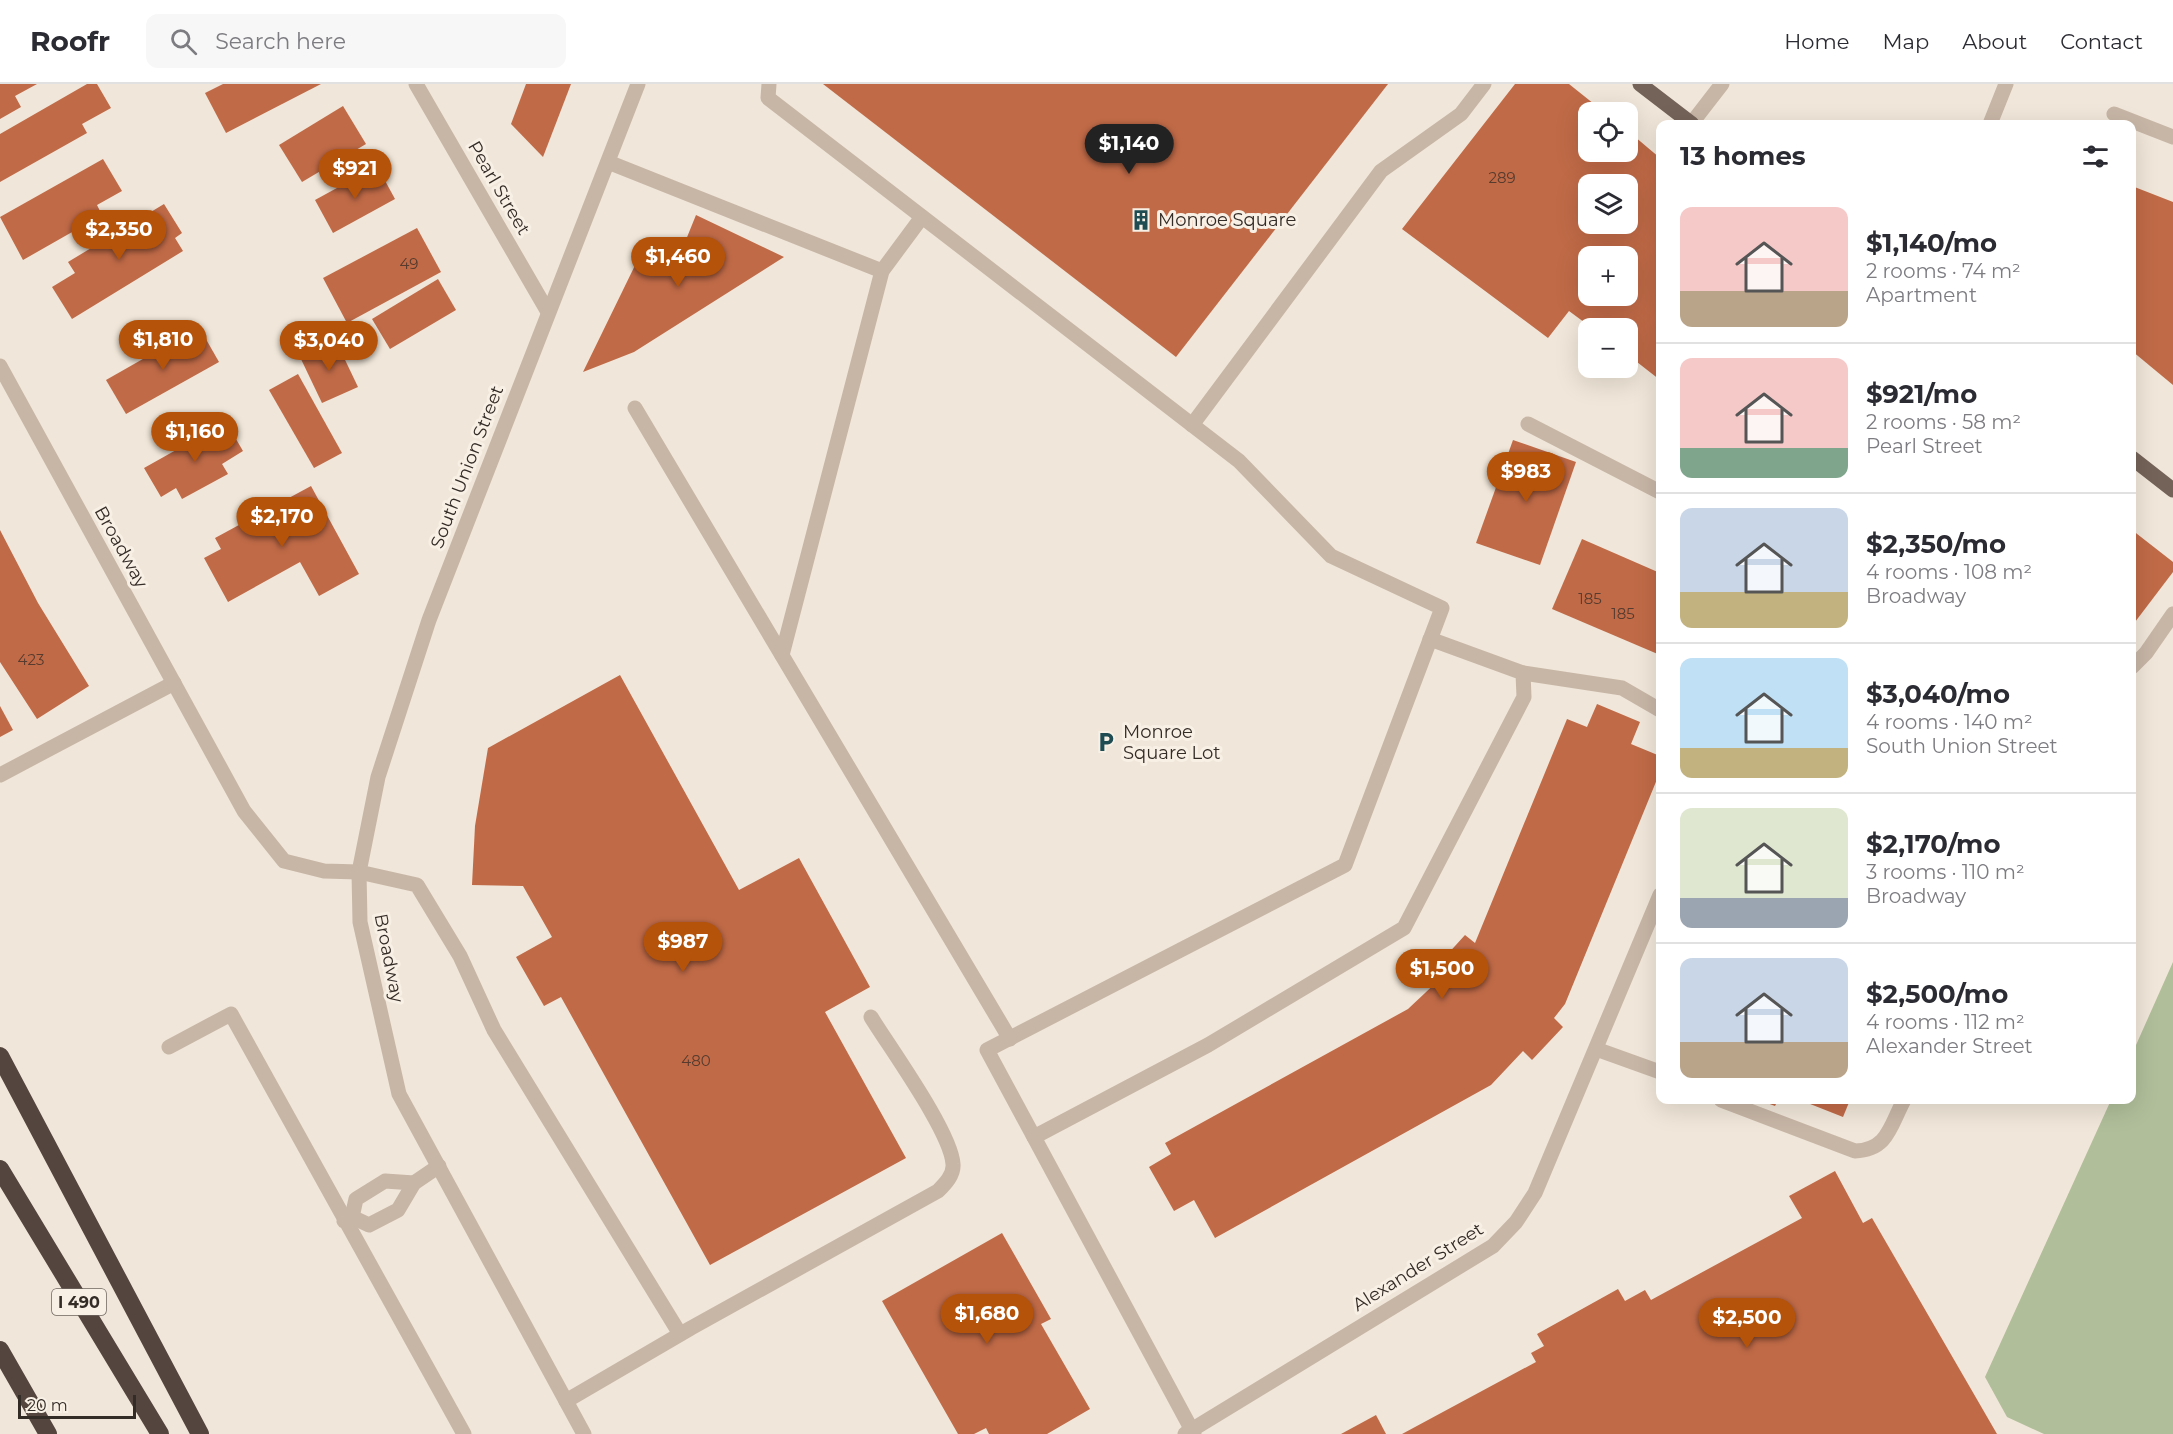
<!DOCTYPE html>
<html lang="en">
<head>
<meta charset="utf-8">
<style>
  body { margin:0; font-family:Montserrat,sans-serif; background:#f7f7f7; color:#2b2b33; height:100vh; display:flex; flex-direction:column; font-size:22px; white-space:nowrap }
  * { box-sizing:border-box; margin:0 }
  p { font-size:20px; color:#7c7c81 }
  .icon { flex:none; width:33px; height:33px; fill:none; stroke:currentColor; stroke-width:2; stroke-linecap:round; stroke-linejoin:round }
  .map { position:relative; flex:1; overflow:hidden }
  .side { position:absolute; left:1656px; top:36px; width:480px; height:984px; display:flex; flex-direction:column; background:#fff; border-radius:12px; box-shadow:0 6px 24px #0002 }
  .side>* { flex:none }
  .controls { position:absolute; left:1578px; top:18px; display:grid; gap:12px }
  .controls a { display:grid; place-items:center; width:60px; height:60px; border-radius:12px; background:#fff; box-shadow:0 6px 24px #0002; font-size:30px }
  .scale { position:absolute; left:18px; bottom:15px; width:118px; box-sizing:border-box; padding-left:6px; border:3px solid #332b26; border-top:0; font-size:16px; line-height:21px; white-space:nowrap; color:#332b26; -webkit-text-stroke:4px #f8f0e5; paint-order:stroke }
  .price { position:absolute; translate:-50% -51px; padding:0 14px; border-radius:21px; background:#b45309; color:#fff; font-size:20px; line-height:39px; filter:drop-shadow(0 2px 3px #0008) }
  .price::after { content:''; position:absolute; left:50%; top:36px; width:18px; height:14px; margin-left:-9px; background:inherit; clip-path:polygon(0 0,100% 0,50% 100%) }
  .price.on { background:#222; color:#fff }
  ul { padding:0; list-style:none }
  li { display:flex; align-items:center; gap:18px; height:150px; padding:0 24px }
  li+li { border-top:2px solid #e1e1e2 }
  li span { display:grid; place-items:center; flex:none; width:168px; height:120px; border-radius:12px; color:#555 }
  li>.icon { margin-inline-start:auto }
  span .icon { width:72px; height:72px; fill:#fffc; stroke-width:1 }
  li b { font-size:26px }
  h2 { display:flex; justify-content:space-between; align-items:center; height:72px; padding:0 24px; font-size:26px }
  header { display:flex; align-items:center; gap:36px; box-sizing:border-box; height:84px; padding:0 30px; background:#fff; border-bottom:2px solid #e1e1e2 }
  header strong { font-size:28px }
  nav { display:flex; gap:33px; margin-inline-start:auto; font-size:21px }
  .search { width:420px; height:54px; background:#f7f7f7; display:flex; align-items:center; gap:15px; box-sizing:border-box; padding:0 21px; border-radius:12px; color:#7c7c81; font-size:22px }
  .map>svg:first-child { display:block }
  .green { fill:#b0be9a }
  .building { fill:#c06a47; fill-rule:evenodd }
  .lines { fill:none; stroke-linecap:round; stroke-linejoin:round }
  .minor { stroke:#c7b6a6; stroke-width:15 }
  .major { stroke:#746358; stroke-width:15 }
  .highway { stroke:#54463e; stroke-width:18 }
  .labels { text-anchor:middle; stroke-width:6; stroke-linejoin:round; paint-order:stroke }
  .number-label { font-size:15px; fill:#563b2e }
  .shield { fill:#f8f0e5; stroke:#6e665f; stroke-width:1.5 }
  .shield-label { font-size:16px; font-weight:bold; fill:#332b26 }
  .street-label { font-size:18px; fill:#332b26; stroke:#f8f0e5 }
  .poi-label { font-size:18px; fill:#332b26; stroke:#f8f0e5; text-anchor:start }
</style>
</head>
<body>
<header>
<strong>Roofr</strong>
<div class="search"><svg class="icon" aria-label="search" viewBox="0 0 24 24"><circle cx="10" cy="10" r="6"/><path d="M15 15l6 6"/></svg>Search here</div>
<nav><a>Home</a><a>Map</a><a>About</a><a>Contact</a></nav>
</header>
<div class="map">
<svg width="2173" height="1350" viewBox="0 0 2173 1350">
  <rect width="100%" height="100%" fill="#f0e6d9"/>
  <!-- green -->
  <polygon class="green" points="2173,878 2173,1350 2044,1350 2007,1333 1985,1293 2111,1016 2132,1016 2132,970"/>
  <!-- building -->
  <g class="building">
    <polygon points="0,0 37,0 15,12 21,23 0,35"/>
    <polygon points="87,0 97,0 111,24 82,40 87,49 0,98 0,50"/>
    <polygon points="223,0 321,0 226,49 205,9"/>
    <polygon points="526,0 571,0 543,73 511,40"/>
    <polygon points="823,0 1388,0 1176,273"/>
    <path d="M1515 0H1569L1604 28H1588V68H1628V47L1660 74V296L1628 271V244H1592L1569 227 1548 254 1402 145ZM1588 100H1628V140H1588ZM1588 172H1628V212H1588Z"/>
    <polygon points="343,22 366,60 302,98 279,61"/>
    <polygon points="103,75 122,107 97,121 102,131 23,176 0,133"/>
    <polygon points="377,82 395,115 333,149 315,116"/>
    <polygon points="2132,102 2173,118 2173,301 2132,267"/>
    <polygon points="164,120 182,149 175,154 183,167 72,235 52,203 75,189 68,178"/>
    <polygon points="696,131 784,173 634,268 583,288 643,165 677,178"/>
    <polygon points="417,144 441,188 347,239 323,194"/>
    <polygon points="438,195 456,226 390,265 372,235"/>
    <polygon points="199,243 219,278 126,330 106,296"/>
    <polygon points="336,257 358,303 322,319 300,273"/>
    <polygon points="298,290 342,369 314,384 269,306"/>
    <polygon points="226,338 243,367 222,380 228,390 182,415 176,404 161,413 144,384"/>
    <polygon points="1513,356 1576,378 1540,481 1476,459"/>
    <polygon points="311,402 359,490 319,512 300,478 228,518 204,474 221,465 215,454"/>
    <polygon points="0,446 38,519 89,602 37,635 0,578"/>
    <polygon points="2132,446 2173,478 2173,488 2132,542"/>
    <polygon points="1582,455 1660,489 1660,571 1552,525"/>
    <polygon points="620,591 739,806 799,774 870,903 825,928 906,1074 710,1181 561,913 544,922 516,873 552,853 523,802 472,801 475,742 488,664"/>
    <polygon points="1597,620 1640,638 1631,660 1660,672 1660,688 1565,920 1554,934 1563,943 1532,976 1523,967 1491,1001 1215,1154 1194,1116 1174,1127 1149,1083 1171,1070 1165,1059 1408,925 1442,893 1435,884 1465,851 1475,859 1567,635 1587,643"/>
    <polygon points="0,622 13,646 0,653"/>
    <polygon points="1759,1016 1778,1016 1775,1022"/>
    <polygon points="1800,1016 1850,1016 1843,1033"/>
    <polygon points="1835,1087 1863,1139 1872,1134 1997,1350 1402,1350 1536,1278 1531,1269 1544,1262 1537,1250 1618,1205 1625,1217 1645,1206 1651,1216 1802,1134 1789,1112"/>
    <polygon points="1002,1149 1051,1235 1041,1240 1090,1325 1047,1350 989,1350 986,1344 974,1350 958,1350 882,1217"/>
    <polygon points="1376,1331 1386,1350 1341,1350"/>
  </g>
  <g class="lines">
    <!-- minor -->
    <g class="minor">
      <polyline points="416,0 548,228"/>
      <polyline points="769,0 768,14 1239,377 1331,472 1442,524 1345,781 987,966 1194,1350"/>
      <polyline points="2114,30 2173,53"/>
      <polyline points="1691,40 1722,0"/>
      <polyline points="1990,40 2006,0"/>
      <polyline points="608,78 882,187"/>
      <polyline points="0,282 244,727 284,777 324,787 359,788 417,801 460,872 494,946 680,1250"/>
      <polyline points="635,324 1010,955"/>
      <polyline points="1528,340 1660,408"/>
      <polyline points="1192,341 1381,87 1461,30 1484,0"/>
      <polyline points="782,571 882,187 922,133"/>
      <polyline points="2132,583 2146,569 2173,530"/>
      <polyline points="1523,589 1622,604 1660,626"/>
      <polyline points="0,691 174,599"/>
      <polyline points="169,963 231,930 464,1350"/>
      <polyline points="1596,965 1660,988"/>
      <path d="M1721 1016 1855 1067C1888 1066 1890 1042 1904 1016"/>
      <polyline points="1034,1053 1208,961 1404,844 1524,613 1523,589 1430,555"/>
      <polyline points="352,1133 369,1141 398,1126 414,1099 439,1082"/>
      <polyline points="344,1137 352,1133 356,1115 385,1097 414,1099"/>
      <path d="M566 1317 691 1244 938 1107C945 1100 954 1091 953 1080 951 1048 890 964 871 933"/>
      <polyline points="584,1350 399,1010 360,838 359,788 378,693 429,536 638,0"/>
      <polyline points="1185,1350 1493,1162 1516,1138 1535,1109 1660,811"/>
    </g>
    <!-- major -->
    <g class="major">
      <polyline points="1640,0 1692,40"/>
      <polyline points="2132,374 2173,406"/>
    </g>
    <!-- highway -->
    <g class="highway">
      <polyline points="0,972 200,1350"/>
      <polyline points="0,1085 160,1350"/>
      <polyline points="0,1266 48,1350"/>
    </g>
  </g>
  <!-- icons -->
  <defs>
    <g id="building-bare" transform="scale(1.62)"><path d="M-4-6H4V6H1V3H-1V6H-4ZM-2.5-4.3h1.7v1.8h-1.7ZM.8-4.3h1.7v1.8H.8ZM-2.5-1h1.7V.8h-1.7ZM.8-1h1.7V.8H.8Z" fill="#1e4c52" stroke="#f8f0e5" stroke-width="2.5" paint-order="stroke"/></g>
    <g id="parking-bare" transform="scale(1.62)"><path d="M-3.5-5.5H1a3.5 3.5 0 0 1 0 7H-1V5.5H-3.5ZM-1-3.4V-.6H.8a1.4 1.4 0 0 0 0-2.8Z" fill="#1e4c52" stroke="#f8f0e5" stroke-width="2.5" paint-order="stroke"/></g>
  </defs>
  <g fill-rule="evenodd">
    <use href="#building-bare" x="1141" y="136"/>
    <use href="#parking-bare" x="1106" y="658"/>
  </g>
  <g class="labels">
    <!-- number labels -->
    <g class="number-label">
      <text x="1502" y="99">289</text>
      <text x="409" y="185">49</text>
      <text x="1590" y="520">185</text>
      <text x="1623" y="535">185</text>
      <text x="31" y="581">423</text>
      <text x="696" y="982">480</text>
    </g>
    <!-- shield labels -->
    <rect class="shield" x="52" y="1205" width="54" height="26" rx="4.5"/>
    <g class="shield-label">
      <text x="79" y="1224">I 490</text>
    </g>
    <!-- street labels -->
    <g class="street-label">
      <text transform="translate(499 104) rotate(60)" y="6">Pearl Street</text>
      <text transform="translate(467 383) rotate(-69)" y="6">South Union Street</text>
      <text transform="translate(121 463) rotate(61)" y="6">Broadway</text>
      <text transform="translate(389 874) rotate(79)" y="6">Broadway</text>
      <text transform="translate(1418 1183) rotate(-32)" y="6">Alexander Street</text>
    </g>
    <!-- poi labels -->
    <g class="poi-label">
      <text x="1158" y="142">Monroe Square</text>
      <text x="1123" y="654">Monroe<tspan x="1123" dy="21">Square Lot</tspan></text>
    </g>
  </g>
</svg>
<div class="controls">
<a><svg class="icon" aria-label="locate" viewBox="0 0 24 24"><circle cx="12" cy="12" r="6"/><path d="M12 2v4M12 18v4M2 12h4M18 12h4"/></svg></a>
<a><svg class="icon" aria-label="layers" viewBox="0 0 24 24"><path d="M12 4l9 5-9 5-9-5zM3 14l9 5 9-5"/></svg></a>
<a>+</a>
<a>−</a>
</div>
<div class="scale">20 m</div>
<b class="price on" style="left:1129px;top:91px">$1,140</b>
<b class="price" style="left:355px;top:116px">$921</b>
<b class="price" style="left:119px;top:177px">$2,350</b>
<b class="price" style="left:678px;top:204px">$1,460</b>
<b class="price" style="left:163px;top:287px">$1,810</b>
<b class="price" style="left:329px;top:288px">$3,040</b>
<b class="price" style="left:195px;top:379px">$1,160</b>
<b class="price" style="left:1526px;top:419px">$983</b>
<b class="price" style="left:282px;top:464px">$2,170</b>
<b class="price" style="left:683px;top:889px">$987</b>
<b class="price" style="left:1442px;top:916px">$1,500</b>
<b class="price" style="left:987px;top:1261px">$1,680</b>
<b class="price" style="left:1747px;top:1265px">$2,500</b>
<section class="side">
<h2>13 homes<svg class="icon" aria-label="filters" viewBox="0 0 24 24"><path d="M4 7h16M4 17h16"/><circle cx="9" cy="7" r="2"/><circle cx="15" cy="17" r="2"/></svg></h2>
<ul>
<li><span style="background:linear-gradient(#f6c9c9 70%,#b9a48a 0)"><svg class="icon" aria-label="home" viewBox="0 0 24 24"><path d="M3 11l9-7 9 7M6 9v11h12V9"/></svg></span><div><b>$1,140/mo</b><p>2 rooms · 74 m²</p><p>Apartment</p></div></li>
<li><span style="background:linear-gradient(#f6c9c9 75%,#7fa58c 0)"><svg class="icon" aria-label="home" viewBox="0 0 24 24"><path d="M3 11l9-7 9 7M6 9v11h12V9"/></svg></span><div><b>$921/mo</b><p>2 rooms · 58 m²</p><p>Pearl Street</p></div></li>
<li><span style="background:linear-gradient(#c9d6e8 70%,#c2b280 0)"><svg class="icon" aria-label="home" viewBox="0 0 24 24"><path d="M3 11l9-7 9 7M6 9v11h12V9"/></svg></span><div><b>$2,350/mo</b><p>4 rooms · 108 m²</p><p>Broadway</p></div></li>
<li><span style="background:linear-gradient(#bfe0f5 75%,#c2b280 0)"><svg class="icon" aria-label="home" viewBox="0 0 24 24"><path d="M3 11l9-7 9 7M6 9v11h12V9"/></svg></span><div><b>$3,040/mo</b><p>4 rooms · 140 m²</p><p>South Union Street</p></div></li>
<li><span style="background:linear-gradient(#dfe7d0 75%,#9aa5b1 0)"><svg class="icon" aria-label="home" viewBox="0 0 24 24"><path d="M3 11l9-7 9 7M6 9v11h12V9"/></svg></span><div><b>$2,170/mo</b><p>3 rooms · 110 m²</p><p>Broadway</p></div></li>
<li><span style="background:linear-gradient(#c9d6e8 70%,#b9a48a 0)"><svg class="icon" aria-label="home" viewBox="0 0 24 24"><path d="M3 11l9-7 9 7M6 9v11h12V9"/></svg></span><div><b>$2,500/mo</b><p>4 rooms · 112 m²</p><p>Alexander Street</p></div></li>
</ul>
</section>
</div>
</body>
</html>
